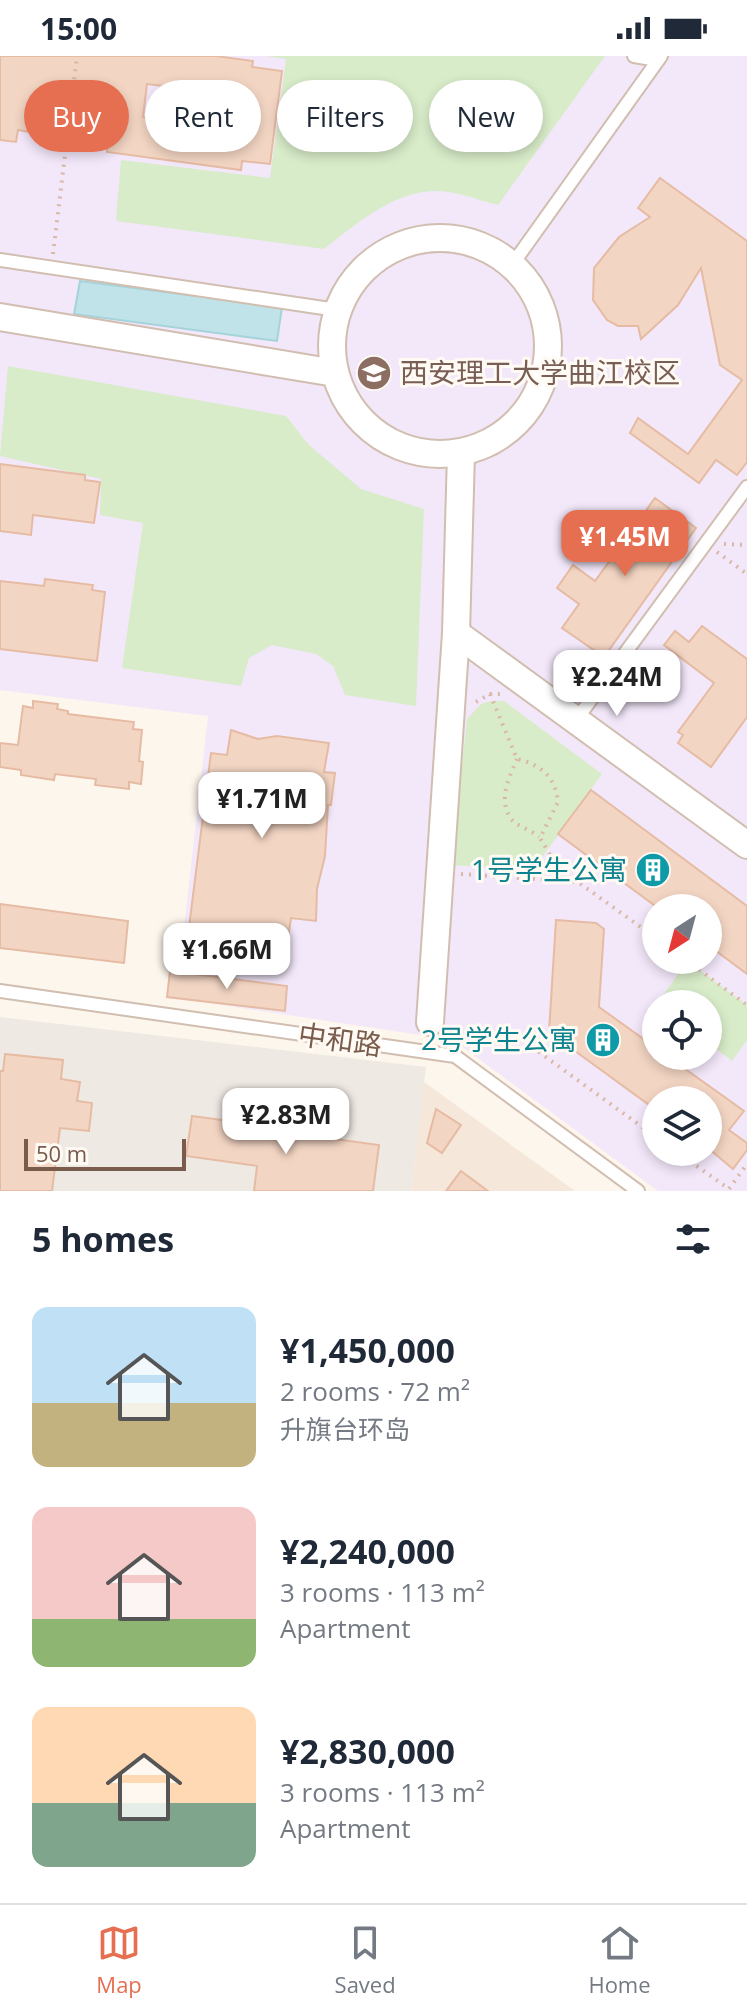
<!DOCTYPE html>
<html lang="en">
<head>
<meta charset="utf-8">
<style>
  body { margin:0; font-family:"Open Sans","Noto Sans SC",sans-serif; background:#f6f6f7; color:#1f2937; height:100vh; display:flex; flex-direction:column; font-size:30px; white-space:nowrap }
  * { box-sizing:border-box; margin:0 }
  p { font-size:26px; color:#747a83 }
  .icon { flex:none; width:44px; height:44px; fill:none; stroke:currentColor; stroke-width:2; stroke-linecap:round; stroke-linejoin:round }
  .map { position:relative; height:1135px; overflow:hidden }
  .side { display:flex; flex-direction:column; background:#fff; flex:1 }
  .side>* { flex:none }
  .top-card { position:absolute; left:24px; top:24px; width:700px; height:72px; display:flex; gap:16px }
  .needle { width:52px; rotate:216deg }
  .tools { position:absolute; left:642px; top:838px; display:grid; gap:16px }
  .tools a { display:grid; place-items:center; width:80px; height:80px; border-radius:50%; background:#fff; box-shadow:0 4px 12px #0003; font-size:40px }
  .scale { position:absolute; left:24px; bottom:20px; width:162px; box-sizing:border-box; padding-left:8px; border:4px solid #7a5c4d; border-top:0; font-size:22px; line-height:28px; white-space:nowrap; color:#7a5c4d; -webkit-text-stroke:6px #fffaf3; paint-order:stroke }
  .price { position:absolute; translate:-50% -68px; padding:0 18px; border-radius:16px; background:#fff; color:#222; font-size:26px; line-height:52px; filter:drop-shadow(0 2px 4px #0008) }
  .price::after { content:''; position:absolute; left:50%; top:48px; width:24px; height:18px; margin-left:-12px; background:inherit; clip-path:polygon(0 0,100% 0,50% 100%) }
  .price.current { background:#e76f51; color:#fff }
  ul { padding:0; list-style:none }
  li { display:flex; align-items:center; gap:24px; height:200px; padding:0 32px }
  li span { display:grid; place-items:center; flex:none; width:224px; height:160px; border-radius:16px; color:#555 }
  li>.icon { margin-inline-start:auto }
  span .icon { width:96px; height:96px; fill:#fffc; stroke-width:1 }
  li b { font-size:34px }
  h2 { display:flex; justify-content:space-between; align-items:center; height:96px; padding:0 32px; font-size:34px }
  .pill { padding:0 28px; border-radius:36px; background:#fff; box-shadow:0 4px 12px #0003; font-size:28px; line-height:72px }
  .pill.current { background:#e76f51; color:#fff }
  .status { display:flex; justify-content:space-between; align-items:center; height:56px; padding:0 40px; background:#fff; direction:ltr }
  .status svg { height:22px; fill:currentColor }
  .dock { display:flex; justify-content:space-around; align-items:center; height:112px; border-top:2px solid #e0e1e3; background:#fff; font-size:22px; color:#747a83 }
  .dock a { display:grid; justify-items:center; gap:4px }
  .dock .current { color:#e76f51 }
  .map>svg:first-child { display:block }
  .residential { fill:#f5e8da }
  .industrial { fill:#efe9e4 }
  .education { fill:#f3e8fa; fill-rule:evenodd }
  .green { fill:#d8ecc9 }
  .water { fill:#bfe3e8; stroke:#a5d3da; stroke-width:2 }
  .building { fill:#f3d5c3; stroke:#e6bba3; stroke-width:2; fill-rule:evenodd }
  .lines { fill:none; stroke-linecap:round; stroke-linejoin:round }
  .lane-casing { stroke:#d1beb0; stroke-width:16 }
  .street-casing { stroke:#d1beb0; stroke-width:30 }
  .path { stroke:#d9b8a5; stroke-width:4; stroke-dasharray:2 6; stroke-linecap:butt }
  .lane { stroke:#fff; stroke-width:12 }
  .street { stroke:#fff; stroke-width:26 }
  .labels { text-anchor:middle; stroke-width:6; stroke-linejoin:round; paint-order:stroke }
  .education-label { font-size:28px; fill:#785e54; stroke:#fffaf3; text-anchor:start }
  .culture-label { font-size:28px; fill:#0d838f; stroke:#fffaf3; text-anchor:end }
  .street-label { font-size:28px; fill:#7a5c4d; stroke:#fffaf3 }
</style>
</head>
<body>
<div class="status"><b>15:00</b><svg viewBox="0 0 49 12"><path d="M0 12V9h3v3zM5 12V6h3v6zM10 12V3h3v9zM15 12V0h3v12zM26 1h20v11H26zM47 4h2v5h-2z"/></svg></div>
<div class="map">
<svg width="747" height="1135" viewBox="0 0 747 1135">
  <rect width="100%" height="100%" fill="#fdf6ec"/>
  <!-- residential -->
  <polygon class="residential" points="424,1026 575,1135 411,1135"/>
  <!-- industrial -->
  <polygon class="industrial" points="0,961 426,1011 411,1135 0,1135"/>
  <!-- education -->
  <path class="education" d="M0 0H747V1135H658L453 984 176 942 208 660 0 634ZM656 852H708V904H656ZM656 948H708V1000H656ZM656 1044H708V1096H656Z"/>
  <!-- green -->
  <g class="green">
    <path d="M266 0H605L498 149C480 145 457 135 438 135 395 134 356 168 324 193L116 165 121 104 270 122 286 3Z"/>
    <polygon points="8,310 286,360 309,389 361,433 424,453 416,650 345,639 333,610 316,598 272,589 249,602 241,630 122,612 143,467 100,459 101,423 0,400"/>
    <polygon points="491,645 504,645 602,718 533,814 451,809 467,663 481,648"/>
    <polygon points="687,905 747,949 747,984 732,1005 708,987 708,948 657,948"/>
  </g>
  <!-- water -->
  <polygon class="water" points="80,225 282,251 277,285 74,258"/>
  <!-- building -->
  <g class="building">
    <path d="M0 0H216L253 5 252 11 282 15 270 108 242 105 241 114 107 96 108 86 96 84 97 75 31 67 30 76 18 74 16 86 0 84ZM147 28 236 39 232 72 143 61Z"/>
    <polygon points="660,122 747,185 747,406 737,419 716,404 699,427 630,377 638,362 688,398 742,324 720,309 701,212 678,249 641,283 638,270 618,270 607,264 593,244 594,212 619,181 650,161 638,152"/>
    <polygon points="0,408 85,419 85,424 100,426 94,467 33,459 31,479 0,475"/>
    <polygon points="655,442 696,472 604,601 562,572 579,548 557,532 573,509 595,525"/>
    <polygon points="45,523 93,529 92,534 105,536 97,605 0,593 0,525 44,530"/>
    <polygon points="702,570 747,603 747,661 711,711 678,687 683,679 678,676 714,627 664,589 675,575 689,586"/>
    <polygon points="33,645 58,648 57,653 68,655 68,658 134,666 133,673 142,674 139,705 143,706 141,728 129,726 129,733 95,729 96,723 55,718 54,724 21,719 21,714 0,711 0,687 18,689 23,650 33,652"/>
    <polygon points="231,674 258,683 277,680 329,687 324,716 335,717 331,749 328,749 325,800 317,833 316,865 291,862 286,896 188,879 211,697 227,699"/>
    <polygon points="591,734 747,850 747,918 708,889 708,852 658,852 558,778"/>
    <polygon points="0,848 128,865 124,907 0,892"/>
    <polygon points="556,864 596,867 604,873 599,951 656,992 656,1000 667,1000 744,1055 729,1074 747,1087 747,1094 733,1113 708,1092 708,1044 656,1044 656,1054 549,976"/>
    <polygon points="170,915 287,930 285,955 167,941"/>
    <polygon points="5,998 63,1004 61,1023 80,1026 77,1045 92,1047 89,1075 60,1072 52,1135 0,1135 0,1015 3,1015"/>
    <polygon points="436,1053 461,1069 442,1097 427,1087"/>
    <polygon points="192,1060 328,1078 327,1082 379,1089 373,1135 254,1135 257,1110 186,1100"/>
    <polygon points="461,1115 488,1135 446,1135"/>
  </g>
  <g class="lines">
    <!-- lane casing -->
    <g class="lane-casing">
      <g id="lane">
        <polyline points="634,0 658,4"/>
        <polyline points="0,204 337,254"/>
        <polyline points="512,209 661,0"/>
        <polyline points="576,664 747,431"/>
        <polyline points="0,935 455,1000 638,1135"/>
      </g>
    </g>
    <!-- street casing -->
    <g class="street-casing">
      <g id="street">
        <circle cx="440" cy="290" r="108"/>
        <polyline points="0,261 335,317"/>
        <polyline points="456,577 747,789"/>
        <polyline points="430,966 456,577 461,397"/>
      </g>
    </g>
    <!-- path -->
    <g class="path">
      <polyline points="53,198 77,0"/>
      <polyline points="724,488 747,489"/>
      <polyline points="717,496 747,518"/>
      <path d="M490 638 517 703C541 709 555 720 558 746L540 782 565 824"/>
      <polyline points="476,646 490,638 501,638"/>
      <path d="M517 703C509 722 497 745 512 764 519 771 531 774 539 781"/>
      <polyline points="461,818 578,826 656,882"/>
      <polyline points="686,904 747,949"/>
      <polyline points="532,991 656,1081"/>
      <polyline points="677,1096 729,1133 747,1108"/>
    </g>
    <!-- lane -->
    <use href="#lane" class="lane"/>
    <!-- street -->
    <use href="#street" class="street"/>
  </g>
  <!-- icons -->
  <defs>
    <g id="university-disc" transform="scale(1.8)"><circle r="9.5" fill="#8d6e63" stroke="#fffaf3"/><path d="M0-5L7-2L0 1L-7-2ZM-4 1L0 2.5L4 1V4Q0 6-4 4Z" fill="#fff"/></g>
    <g id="building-disc" transform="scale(1.8)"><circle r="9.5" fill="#0f9aa8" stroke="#fffaf3"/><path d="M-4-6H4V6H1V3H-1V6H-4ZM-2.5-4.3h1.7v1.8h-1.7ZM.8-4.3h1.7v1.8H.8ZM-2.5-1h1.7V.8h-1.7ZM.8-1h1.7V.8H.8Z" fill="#fff"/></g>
  </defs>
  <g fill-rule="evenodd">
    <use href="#university-disc" x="374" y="317"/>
    <use href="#building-disc" x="653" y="814"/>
    <use href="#building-disc" x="603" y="984"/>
  </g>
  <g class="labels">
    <!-- education labels -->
    <g class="education-label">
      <text x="400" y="327">西安理工大学曲江校区</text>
    </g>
    <!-- culture labels -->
    <g class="culture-label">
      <text x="627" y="824">1号学生公寓</text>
      <text x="577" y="994">2号学生公寓</text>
    </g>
    <!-- street labels -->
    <g class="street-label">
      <text transform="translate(340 984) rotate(8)" y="10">中和路</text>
    </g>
  </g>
</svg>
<div class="tools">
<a><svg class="needle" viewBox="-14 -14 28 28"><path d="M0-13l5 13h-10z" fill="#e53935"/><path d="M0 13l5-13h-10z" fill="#747a83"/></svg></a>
<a><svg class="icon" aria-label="locate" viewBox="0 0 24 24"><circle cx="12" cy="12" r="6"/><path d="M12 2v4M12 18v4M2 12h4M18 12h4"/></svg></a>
<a><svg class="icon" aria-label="layers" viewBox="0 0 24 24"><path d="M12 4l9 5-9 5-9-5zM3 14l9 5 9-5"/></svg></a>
</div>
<div class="scale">50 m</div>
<b class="price current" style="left:625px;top:522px">¥1.45M</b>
<b class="price" style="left:617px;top:662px">¥2.24M</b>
<b class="price" style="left:262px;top:784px">¥1.71M</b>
<b class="price" style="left:227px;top:935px">¥1.66M</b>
<b class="price" style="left:286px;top:1100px">¥2.83M</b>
<div class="top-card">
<a class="pill current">Buy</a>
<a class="pill">Rent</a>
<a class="pill">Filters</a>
<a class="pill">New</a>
</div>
</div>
<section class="side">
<h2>5 homes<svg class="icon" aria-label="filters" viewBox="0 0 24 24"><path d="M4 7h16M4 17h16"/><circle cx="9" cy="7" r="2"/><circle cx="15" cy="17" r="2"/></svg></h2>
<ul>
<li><span style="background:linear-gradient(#bfe0f5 60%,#c2b280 0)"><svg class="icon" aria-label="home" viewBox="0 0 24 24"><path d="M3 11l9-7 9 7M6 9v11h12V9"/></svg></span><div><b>¥1,450,000</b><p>2 rooms · 72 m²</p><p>升旗台环岛</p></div></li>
<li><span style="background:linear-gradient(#f6c9c9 70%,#8fb573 0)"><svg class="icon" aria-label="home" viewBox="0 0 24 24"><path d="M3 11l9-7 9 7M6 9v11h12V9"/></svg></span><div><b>¥2,240,000</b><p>3 rooms · 113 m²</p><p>Apartment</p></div></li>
<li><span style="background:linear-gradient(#ffd9b3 60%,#7fa58c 0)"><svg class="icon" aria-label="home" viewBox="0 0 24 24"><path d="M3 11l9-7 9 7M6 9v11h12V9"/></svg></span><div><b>¥2,830,000</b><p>3 rooms · 113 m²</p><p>Apartment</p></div></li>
</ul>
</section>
<nav class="dock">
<a class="current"><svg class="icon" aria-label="map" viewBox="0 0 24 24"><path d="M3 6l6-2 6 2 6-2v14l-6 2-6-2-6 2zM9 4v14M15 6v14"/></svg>Map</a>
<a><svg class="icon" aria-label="saved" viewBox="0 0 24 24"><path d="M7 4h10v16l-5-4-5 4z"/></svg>Saved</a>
<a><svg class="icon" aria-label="home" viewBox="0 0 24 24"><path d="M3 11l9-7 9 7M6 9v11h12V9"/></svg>Home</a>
</nav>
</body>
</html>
